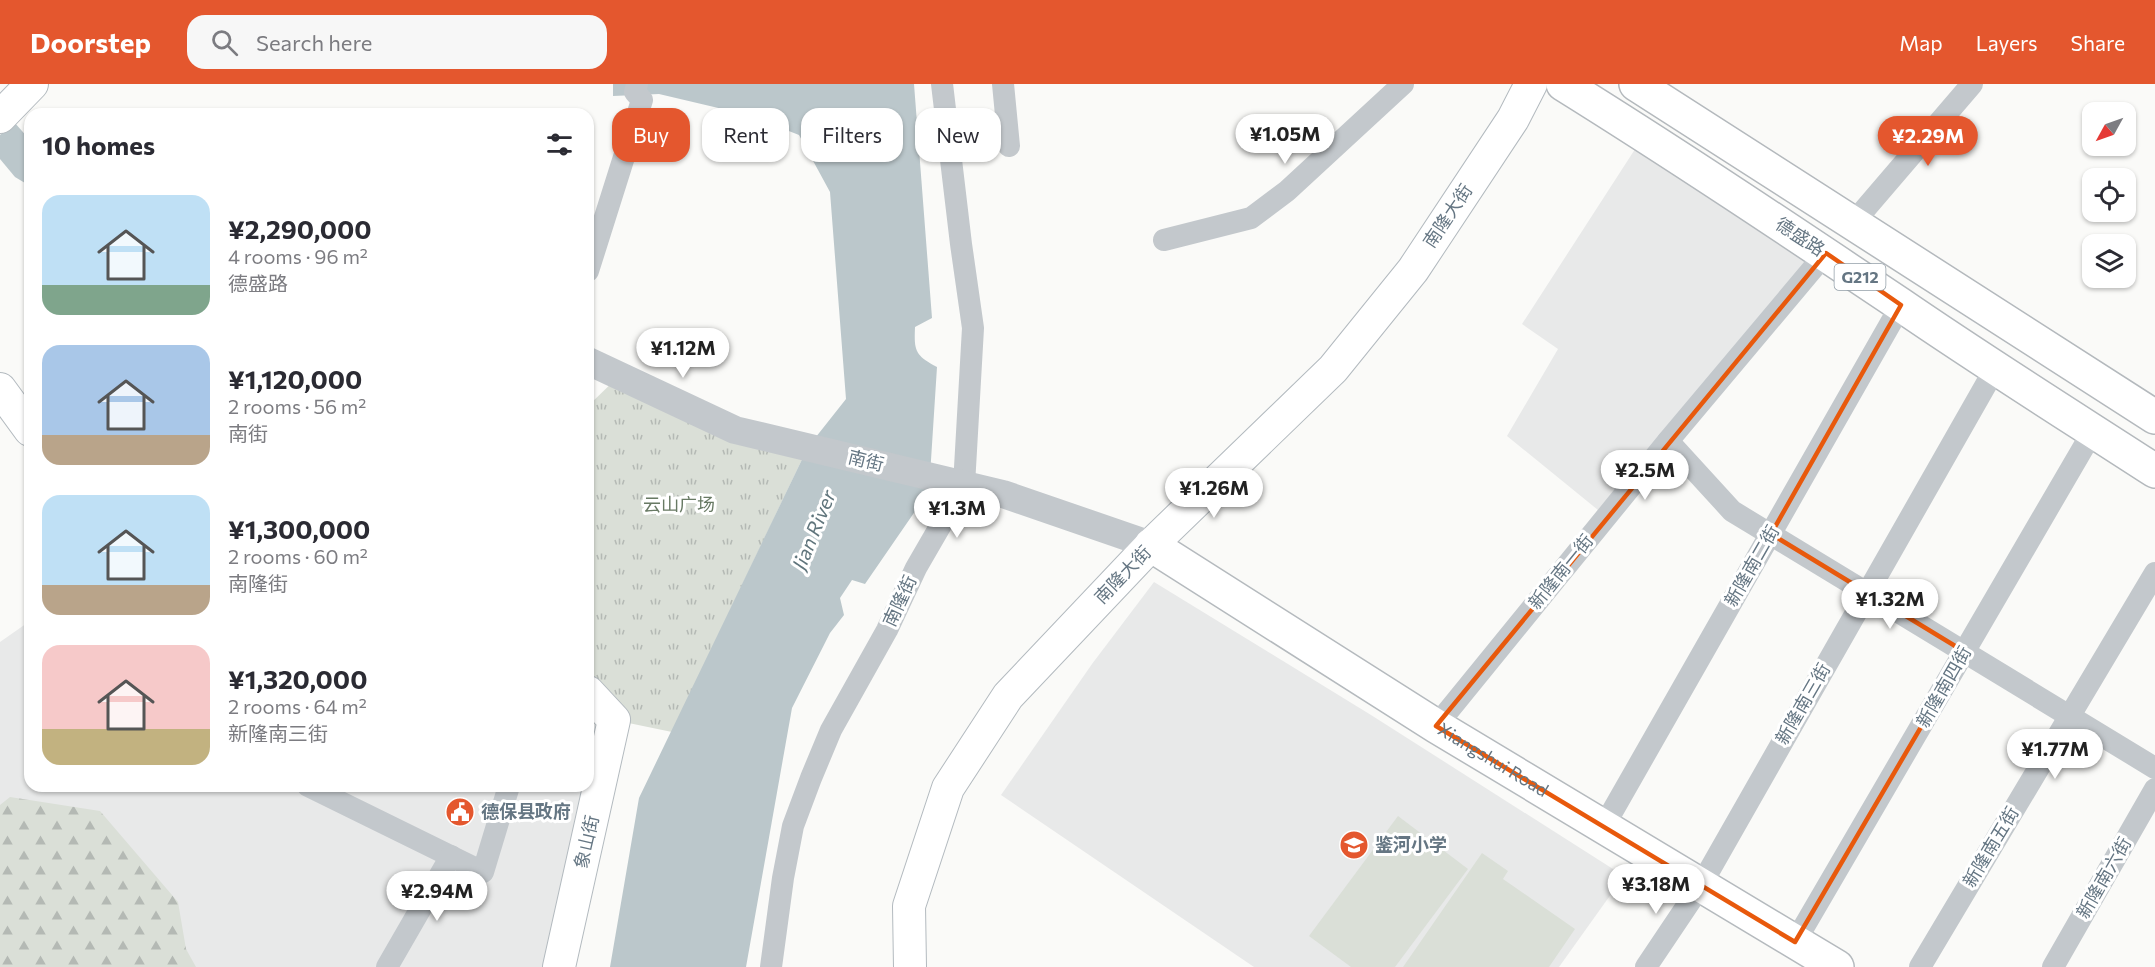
<!DOCTYPE html>
<html lang="en">
<head>
<meta charset="utf-8">
<style>
  body { margin:0; font-family:Commissioner,"Noto Sans SC",sans-serif; background:#f7f7f7; color:#2b2b33; height:100vh; display:flex; flex-direction:column; font-size:22px; white-space:nowrap }
  * { box-sizing:border-box; margin:0 }
  p { font-size:20px; color:#7c7c81 }
  .icon { flex:none; width:33px; height:33px; fill:none; stroke:currentColor; stroke-width:2; stroke-linecap:round; stroke-linejoin:round }
  .map { position:relative; flex:1; overflow:hidden }
  .panel { position:absolute; left:24px; top:24px; width:570px; height:684px; display:flex; flex-direction:column; background:#fff; border-radius:18px; box-shadow:0 2px 4px #0004 }
  .panel>* { flex:none }
  .banner { position:absolute; left:612px; top:24px; width:570px; height:54px; display:flex; gap:12px }
  .needle { width:39px; rotate:230deg }
  .controls { position:absolute; left:2082px; top:18px; display:grid; gap:12px }
  .controls a { display:grid; place-items:center; width:54px; height:54px; border-radius:12px; background:#fff; box-shadow:0 2px 4px #0004; font-size:30px }
  .price { position:absolute; translate:-50% -51px; padding:0 14px; border-radius:21px; background:#fff; color:#222; font-size:20px; line-height:39px; filter:drop-shadow(0 2px 3px #0008) }
  .price::after { content:''; position:absolute; left:50%; top:36px; width:18px; height:14px; margin-left:-9px; background:inherit; clip-path:polygon(0 0,100% 0,50% 100%) }
  .price.current { background:#e4572e; color:#fff }
  ul { padding:0; list-style:none }
  li { display:flex; align-items:center; gap:18px; height:150px; padding:0 18px }
  li span { display:grid; place-items:center; flex:none; width:168px; height:120px; border-radius:18px; color:#555 }
  li>.icon { margin-inline-start:auto }
  span .icon { width:72px; height:72px; fill:#fffc; stroke-width:1 }
  li b { font-size:26px }
  h2 { display:flex; justify-content:space-between; align-items:center; height:72px; padding:0 18px; font-size:26px }
  .chip { padding:0 21px; border-radius:18px; background:#fff; box-shadow:0 2px 4px #0004; font-size:21px; line-height:54px }
  .chip.current { background:#e4572e; color:#fff }
  header { display:flex; align-items:center; gap:36px; box-sizing:border-box; height:84px; padding:0 30px; background:#e4572e; color:#fff }
  header strong { font-size:28px }
  nav { display:flex; gap:33px; margin-inline-start:auto; font-size:21px }
  .search { width:420px; height:54px; background:#f7f7f7; display:flex; align-items:center; gap:15px; box-sizing:border-box; padding:0 21px; border-radius:18px; color:#7c7c81; font-size:22px }
  .map>svg:first-child { display:block }
  .built { fill:#e8e9e9 }
  .grass { fill:#dadfd7 }
  .forest { fill:url(#forest-firs) }
  .park { fill:url(#park-tufts) }
  .water { fill:#bbc7cb }
  .lines { fill:none; stroke-linecap:round; stroke-linejoin:round }
  .secondary-casing { stroke:#b3babf; stroke-width:34 }
  .primary-casing { stroke:#b5babe; stroke-width:36 }
  .trunk-casing { stroke:#b4b9bd; stroke-width:36 }
  .minor { stroke:#c3c8cc; stroke-width:22 }
  .tertiary { stroke:#c3c8cc; stroke-width:28 }
  .secondary { stroke:#fff; stroke-width:32 }
  .primary { stroke:#fff; stroke-width:33 }
  .trunk { stroke:#fff; stroke-width:33 }
  .marked { fill:none; stroke:#e8590c; stroke-width:4.5; stroke-linejoin:round }
  .labels { text-anchor:middle; stroke-width:6; stroke-linejoin:round; paint-order:stroke }
  .shield { fill:#fff; stroke:#939fa8; stroke-width:1.5 }
  .shield-label { font-size:16px; font-weight:bold; fill:#657683 }
  .street-label { font-size:18px; fill:#657683; stroke:#fff }
  .park-label { font-size:18px; fill:#687a64; stroke:#fff }
  .poi-label { font-size:18px; font-weight:bold; fill:#657683; stroke:#fff; text-anchor:start }
  .water-label { font-size:20px; font-style:italic; fill:#60757c; stroke:#fff }
</style>
</head>
<body>
<header>
<strong>Doorstep</strong>
<div class="search"><svg class="icon" aria-label="search" viewBox="0 0 24 24"><circle cx="10" cy="10" r="6"/><path d="M15 15l6 6"/></svg>Search here</div>
<nav><a>Map</a><a>Layers</a><a>Share</a></nav>
</header>
<div class="map">
<svg width="2155" height="883" viewBox="0 0 2155 883">
  <defs>
    <pattern id="forest-firs" width="22" height="20" patternUnits="userSpaceOnUse" patternTransform="scale(1.5)"><rect width="22" height="20" fill="#dadfd7"/><path d="M5 1l3.5 6h-7zM16 11l3.5 6h-7z" fill="#b4b9b4"/></pattern>
    <pattern id="park-tufts" width="24" height="20" patternUnits="userSpaceOnUse" patternTransform="scale(1.5)"><rect width="24" height="20" fill="#dadfd7"/><path d="M3 7l-1-3M5 7V3M7 7l1-3M15 17l-1-3M17 17v-4M19 17l1-3" fill="none" stroke="#b4b9b4"/></pattern>
  </defs>
  <rect width="100%" height="100%" fill="#fafaf8"/>
  <!-- built -->
  <g class="built">
    <polygon points="1639,59 1811,172 1598,426 1507,352 1558,265 1522,240"/>
    <polygon points="1154,498 1371,631 1624,792 1559,883 1254,883 1001,711 1092,580"/>
    <polygon points="30,537 30,702 588,702 588,614 612,647 559,883 0,883 0,558"/>
  </g>
  <!-- grass -->
  <g class="grass">
    <polygon points="1398,732 1468,785 1395,883 1351,883 1309,852"/>
    <polygon points="1482,769 1508,787 1503,795 1575,845 1549,883 1403,883"/>
  </g>
  <!-- forest -->
  <polygon class="forest" points="10,713 100,727 178,818 186,865 196,883 0,883 0,721"/>
  <!-- park -->
  <polygon class="park" points="620,291 808,363 672,648 614,636 588,608 588,322"/>
  <!-- water -->
  <g class="water">
    <path d="M613 0H914L932 234 915 243C914 267 915 271 937 283L929 407 865 500 852 496 840 514 844 531 830 549 792 624 746 883H610L639 714 808 363 846 315 830 108 799 51 748 31 659 10 613 12Z"/>
    <polygon points="14,38 30,56 30,102 15,93 0,75 0,51"/>
  </g>
  <g class="lines">
    <!-- secondary casing -->
    <g class="secondary-casing">
      <g id="secondary">
        <polyline points="0,33 32,0"/>
        <polyline points="0,305 30,346"/>
        <polyline points="559,883 614,636 588,608"/>
        <polyline points="910,883 909,822 948,704 1008,612 1151,461 1333,285 1413,186 1513,35 1531,0"/>
      </g>
    </g>
    <!-- primary casing -->
    <g class="primary-casing">
      <g id="primary">
        <path id="s1" d="M1151 461 1436 642 1837 883"/>
      </g>
    </g>
    <!-- trunk casing -->
    <g class="trunk-casing">
      <g id="trunk">
        <path d="M1563 0C1677 71 1789 146 1901 221 1984 278 2070 332 2155 387"/>
        <polyline points="1636,0 2155,333"/>
      </g>
    </g>
    <!-- minor -->
    <g class="minor">
      <polyline points="1003,0 1009,62"/>
      <polyline points="1853,139 1972,0"/>
      <polyline points="1164,156 1251,134 1287,107 1403,0"/>
      <polyline points="588,187 642,16 635,8 637,0"/>
      <polyline points="1668,357 1732,427 2155,684"/>
      <polyline points="1436,642 1668,357 1826,169"/>
      <polyline points="308,702 483,788 509,702"/>
      <polyline points="1604,742 1901,221"/>
      <polyline points="1795,858 2093,347"/>
      <polyline points="387,883 451,772"/>
      <polyline points="771,883 783,794 793,742 811,694 831,646 887,546 916,484 964,401 973,244 961,160 942,0"/>
      <polyline points="1646,883 1701,801 1996,283"/>
      <polyline points="1920,883 2155,489"/>
      <polyline points="2053,883 2155,705"/>
    </g>
    <!-- tertiary -->
    <polyline class="tertiary" points="588,277 735,346 1003,410 1151,461"/>
    <!-- secondary -->
    <use href="#secondary" class="secondary"/>
    <!-- primary -->
    <use href="#primary" class="primary"/>
    <!-- trunk -->
    <use href="#trunk" class="trunk"/>
  </g>
  <!-- marked area -->
  <path class="marked" d="M1826 169 1901 221 1771 450 1965 568 1795 858 1436 642Z"/>
  <!-- icons -->
  <defs>
    <g id="civic-disc" transform="scale(1.5)"><circle r="9.5" fill="#e4572e" stroke="#fff"/><path d="M-.6-6.5H3V-4.5H.6V-3L4-1V1h2V6H-6V1h2V-1L-.6-3ZM-1.2 2.5V6h2.4V2.5Z" fill="#fff"/></g>
    <g id="school-disc" transform="scale(1.5)"><circle r="9.5" fill="#e4572e" stroke="#fff"/><path d="M0-5L7-2L0 1L-7-2ZM-4 1L0 2.5L4 1V4Q0 6-4 4Z" fill="#fff"/></g>
  </defs>
  <g fill-rule="evenodd">
    <use href="#civic-disc" x="460" y="728"/>
    <use href="#school-disc" x="1354" y="761"/>
  </g>
  <g class="labels">
    <!-- shield labels -->
    <rect class="shield" x="1834.5" y="180" width="51" height="26" rx="4.5"/>
    <g class="shield-label">
      <text x="1860" y="199">G212</text>
    </g>
    <!-- street labels -->
    <g class="street-label">
      <text transform="translate(1448 132) rotate(-56)" y="6">南隆大街</text>
      <text transform="translate(1800 153) rotate(33)" y="6">德盛路</text>
      <text transform="translate(866 377) rotate(14)" y="6">南街</text>
      <text transform="translate(1752 482) rotate(-60)" y="6">新隆南二街</text>
      <text transform="translate(1561 488) rotate(-51)" y="6">新隆南一街</text>
      <text transform="translate(1123 491) rotate(-46)" y="6">南隆大街</text>
      <text transform="translate(900 517) rotate(-65)" y="6">南隆街</text>
      <text transform="translate(1944 603) rotate(-60)" y="6">新隆南四街</text>
      <text transform="translate(1803 620) rotate(-60)" y="6">新隆南三街</text>
      <text dy="6" stroke="none"><textPath href="#s1" startOffset="404">Xiangshui Road</textPath></text>
      <text transform="translate(587 758) rotate(-77)" y="6">象山街</text>
      <text transform="translate(1991 763) rotate(-59)" y="6">新隆南五街</text>
      <text transform="translate(2104 794) rotate(-60)" y="6">新隆南六街</text>
    </g>
    <!-- park labels -->
    <g class="park-label">
      <text x="679" y="427">云山广场</text>
    </g>
    <!-- poi labels -->
    <g class="poi-label">
      <text x="481" y="734">德保县政府</text>
      <text x="1375" y="767">鉴河小学</text>
    </g>
    <!-- water labels -->
    <g class="water-label">
      <text transform="translate(814 446) rotate(-68)" y="7">Jian River</text>
    </g>
  </g>
</svg>
<div class="controls">
<a><svg class="needle" viewBox="-14 -14 28 28"><path d="M0-13l5 13h-10z" fill="#e53935"/><path d="M0 13l5-13h-10z" fill="#7c7c81"/></svg></a>
<a><svg class="icon" aria-label="locate" viewBox="0 0 24 24"><circle cx="12" cy="12" r="6"/><path d="M12 2v4M12 18v4M2 12h4M18 12h4"/></svg></a>
<a><svg class="icon" aria-label="layers" viewBox="0 0 24 24"><path d="M12 4l9 5-9 5-9-5zM3 14l9 5 9-5"/></svg></a>
</div>
<b class="price" style="left:1285px;top:81px">¥1.05M</b>
<b class="price current" style="left:1928px;top:83px">¥2.29M</b>
<b class="price" style="left:683px;top:295px">¥1.12M</b>
<b class="price" style="left:1645px;top:417px">¥2.5M</b>
<b class="price" style="left:1214px;top:435px">¥1.26M</b>
<b class="price" style="left:957px;top:455px">¥1.3M</b>
<b class="price" style="left:1890px;top:546px">¥1.32M</b>
<b class="price" style="left:2055px;top:696px">¥1.77M</b>
<b class="price" style="left:1656px;top:831px">¥3.18M</b>
<b class="price" style="left:437px;top:838px">¥2.94M</b>
<div class="banner">
<a class="chip current">Buy</a>
<a class="chip">Rent</a>
<a class="chip">Filters</a>
<a class="chip">New</a>
</div>
<section class="panel">
<h2>10 homes<svg class="icon" aria-label="filters" viewBox="0 0 24 24"><path d="M4 7h16M4 17h16"/><circle cx="9" cy="7" r="2"/><circle cx="15" cy="17" r="2"/></svg></h2>
<ul>
<li><span style="background:linear-gradient(#bfe0f5 75%,#7fa58c 0)"><svg class="icon" aria-label="home" viewBox="0 0 24 24"><path d="M3 11l9-7 9 7M6 9v11h12V9"/></svg></span><div><b>¥2,290,000</b><p>4 rooms · 96 m²</p><p>德盛路</p></div></li>
<li><span style="background:linear-gradient(#a9c7e8 75%,#b9a48a 0)"><svg class="icon" aria-label="home" viewBox="0 0 24 24"><path d="M3 11l9-7 9 7M6 9v11h12V9"/></svg></span><div><b>¥1,120,000</b><p>2 rooms · 56 m²</p><p>南街</p></div></li>
<li><span style="background:linear-gradient(#bfe0f5 75%,#b9a48a 0)"><svg class="icon" aria-label="home" viewBox="0 0 24 24"><path d="M3 11l9-7 9 7M6 9v11h12V9"/></svg></span><div><b>¥1,300,000</b><p>2 rooms · 60 m²</p><p>南隆街</p></div></li>
<li><span style="background:linear-gradient(#f6c9c9 70%,#c2b280 0)"><svg class="icon" aria-label="home" viewBox="0 0 24 24"><path d="M3 11l9-7 9 7M6 9v11h12V9"/></svg></span><div><b>¥1,320,000</b><p>2 rooms · 64 m²</p><p>新隆南三街</p></div></li>
</ul>
</section>
</div>
</body>
</html>
